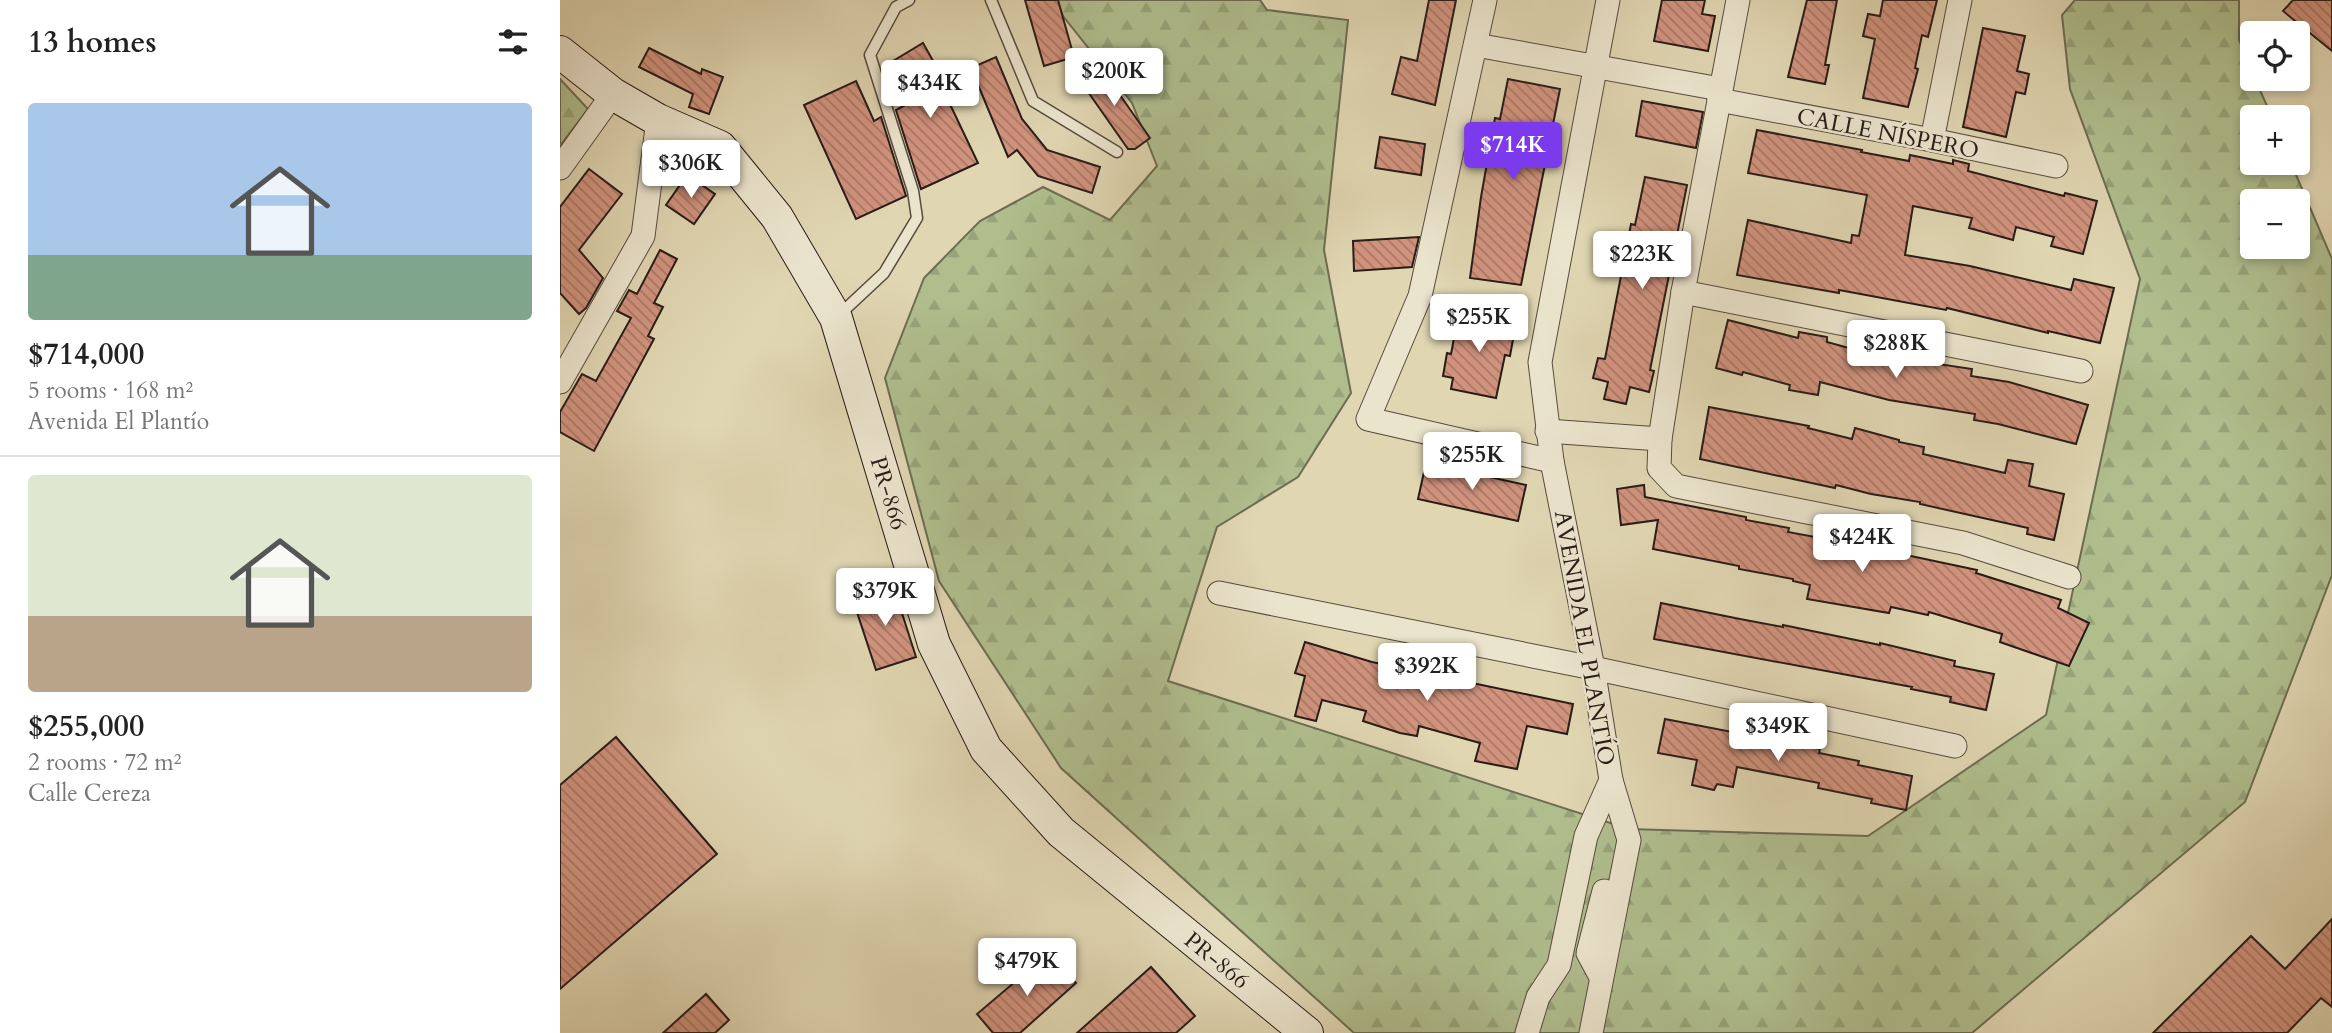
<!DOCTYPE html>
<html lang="en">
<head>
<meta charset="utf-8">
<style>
  body { margin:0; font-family:Cardo,serif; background:#f6f6f6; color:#222; height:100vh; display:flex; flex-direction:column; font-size:26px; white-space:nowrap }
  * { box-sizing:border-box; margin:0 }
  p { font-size:23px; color:#767676 }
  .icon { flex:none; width:38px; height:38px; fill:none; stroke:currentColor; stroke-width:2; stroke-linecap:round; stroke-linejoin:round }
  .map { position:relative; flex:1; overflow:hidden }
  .sheet { display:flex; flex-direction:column; background:#fff; width:560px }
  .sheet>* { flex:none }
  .buttons { position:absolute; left:1680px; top:21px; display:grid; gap:14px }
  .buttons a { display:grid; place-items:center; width:70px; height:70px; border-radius:7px; background:#fff; box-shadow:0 4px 10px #0003; font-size:35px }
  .price { position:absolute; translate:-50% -60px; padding:0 16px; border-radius:7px; background:#fff; color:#222; font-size:23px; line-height:46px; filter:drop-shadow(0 2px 4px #0008) }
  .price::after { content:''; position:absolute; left:50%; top:42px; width:21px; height:16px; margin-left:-10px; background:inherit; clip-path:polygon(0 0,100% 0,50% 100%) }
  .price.active { background:#7c3aed; color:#fff }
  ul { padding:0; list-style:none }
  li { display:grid; align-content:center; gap:14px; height:371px; padding:0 28px }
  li+li { border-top:2px solid #e0e0e0 }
  li span { display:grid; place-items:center; height:217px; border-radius:7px; color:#555 }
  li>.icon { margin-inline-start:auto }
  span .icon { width:126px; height:126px; fill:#fffc; stroke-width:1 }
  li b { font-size:30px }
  h2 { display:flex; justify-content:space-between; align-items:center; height:84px; padding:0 28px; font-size:30px }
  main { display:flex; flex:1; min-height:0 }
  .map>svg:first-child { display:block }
  .forest { fill:url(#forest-firs); stroke:#6c6d52; stroke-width:2; fill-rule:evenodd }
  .building { fill:url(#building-back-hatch); stroke:#291c17; stroke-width:2 }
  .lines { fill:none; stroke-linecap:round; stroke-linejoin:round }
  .lane-casing { stroke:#574a3e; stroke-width:13 }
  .street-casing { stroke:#574a3e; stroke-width:25 }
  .secondary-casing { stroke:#291c17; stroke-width:34 }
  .lane { stroke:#ebe4cd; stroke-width:10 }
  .street { stroke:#ebe4cd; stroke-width:23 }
  .secondary { stroke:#ebe4cd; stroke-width:32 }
  .labels { text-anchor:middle; stroke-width:5; stroke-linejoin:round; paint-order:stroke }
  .street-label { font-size:23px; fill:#291c17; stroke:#ebe4cd }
</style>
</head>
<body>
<main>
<section class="sheet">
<h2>13 homes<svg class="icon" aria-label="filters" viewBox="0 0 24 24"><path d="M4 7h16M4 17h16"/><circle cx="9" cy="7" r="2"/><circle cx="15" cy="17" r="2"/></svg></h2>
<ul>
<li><span style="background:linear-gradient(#a9c7e8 70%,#7fa58c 0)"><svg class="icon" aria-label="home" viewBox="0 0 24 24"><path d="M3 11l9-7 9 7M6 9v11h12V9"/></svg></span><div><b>$714,000</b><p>5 rooms · 168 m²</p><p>Avenida El Plantío</p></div></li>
<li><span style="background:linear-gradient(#dfe7d0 65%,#b9a48a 0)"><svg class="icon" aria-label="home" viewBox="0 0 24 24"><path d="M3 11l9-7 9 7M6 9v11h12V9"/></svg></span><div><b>$255,000</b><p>2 rooms · 72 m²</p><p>Calle Cereza</p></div></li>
</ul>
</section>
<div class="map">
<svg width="1772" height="1033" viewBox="0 0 1772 1033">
  <defs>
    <pattern id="forest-firs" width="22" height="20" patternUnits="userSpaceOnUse" patternTransform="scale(1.75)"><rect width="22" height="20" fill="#b0be8e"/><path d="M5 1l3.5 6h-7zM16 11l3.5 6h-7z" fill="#97a37a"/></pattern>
    <pattern id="building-back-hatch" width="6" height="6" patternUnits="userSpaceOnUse" patternTransform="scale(1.75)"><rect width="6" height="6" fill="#d1937e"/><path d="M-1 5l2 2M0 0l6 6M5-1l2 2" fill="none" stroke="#a76"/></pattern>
  </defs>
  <rect width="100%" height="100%" fill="#e0d6b2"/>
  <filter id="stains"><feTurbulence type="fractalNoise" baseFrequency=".00286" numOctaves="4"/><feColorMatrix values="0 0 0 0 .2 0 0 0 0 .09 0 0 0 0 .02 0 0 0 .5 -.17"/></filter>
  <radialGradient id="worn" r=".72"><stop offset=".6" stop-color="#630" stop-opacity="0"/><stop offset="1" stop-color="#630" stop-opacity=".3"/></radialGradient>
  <!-- forest -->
  <g class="forest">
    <path d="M497 0H700L707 10 788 20 764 250 791 393 738 477 657 527 608 681 1069 829 1308 836 1486 715 1580 279 1510 89 1502 15 1515 0H1679V40L1692 72V79H1695L1712 117H1692V163H1731L1772 259V575L1685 802 1412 1033H794L501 768 379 581 325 378 364 278 420 221 483 187 550 220 597 166 572 103 503 16ZM1692 201H1738V247H1692Z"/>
    <polygon points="0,79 28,109 0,146"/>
  </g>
  <!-- building -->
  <g class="building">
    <polygon points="465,0 498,0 514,57 484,66"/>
    <polygon points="869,0 896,0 875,105 832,94 841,57 857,61"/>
    <polygon points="1102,0 1145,0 1142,14 1155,16 1148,51 1094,41"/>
    <polygon points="1247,0 1277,0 1265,65 1269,65 1265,84 1228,77"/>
    <polygon points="1323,0 1377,0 1368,37 1362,35 1355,68 1358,69 1348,107 1303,98 1315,39 1303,36 1308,14 1320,16"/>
    <polygon points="1733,0 1772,0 1772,51 1723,11"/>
    <polygon points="1423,28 1465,36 1457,71 1469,74 1465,94 1456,92 1446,137 1403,127"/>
    <polygon points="363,43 381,75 377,77 418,163 361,189 336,110 349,103 328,64"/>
    <polygon points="89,48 141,74 142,69 163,77 149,114 129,107 133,94 79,67"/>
    <polygon points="436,57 462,119 487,150 540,167 532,193 478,176 457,150 448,157 411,68"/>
    <polygon points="539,65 590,138 575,149 568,149 519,79"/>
    <polygon points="948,79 1000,89 961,285 910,278 921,197 935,118 940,119"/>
    <polygon points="296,81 314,121 321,117 346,196 296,219 244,105"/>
    <polygon points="1082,101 1143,112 1136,148 1076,136"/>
    <polygon points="1197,130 1302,150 1301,152 1349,161 1350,155 1393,164 1393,160 1409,164 1408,171 1504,196 1505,193 1537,201 1523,254 1491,246 1494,237 1456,227 1453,240 1409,228 1412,218 1353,206 1345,255 1410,266 1511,290 1514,279 1554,288 1540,343 1488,331 1488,333 1387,308 1386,310 1279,290 1279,293 1177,275 1188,220 1291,243 1292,235 1299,236 1307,195 1188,173"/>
    <polygon points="820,137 865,144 861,175 815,168"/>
    <polygon points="29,169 62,194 19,250 43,278 26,308 19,314 0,293 0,207"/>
    <polygon points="127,175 155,194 134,224 106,205"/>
    <polygon points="1085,177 1127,185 1090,370 1094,371 1089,392 1070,387 1066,404 1044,399 1048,382 1033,378 1038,358 1045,359 1071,224 1075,225"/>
    <polygon points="859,237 852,267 794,271 793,241"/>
    <polygon points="100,250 117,259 94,303 103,307 88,336 94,339 34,451 0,432 0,412 22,374 36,381 71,318 57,311 69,290 77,294"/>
    <polygon points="899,312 956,323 950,356 945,355 936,398 891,389 893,378 883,376 887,353 891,354"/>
    <polygon points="1168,320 1238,338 1239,332 1267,337 1267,342 1314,355 1315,349 1352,357 1353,355 1379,360 1378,364 1412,369 1411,376 1449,382 1528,405 1516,444 1438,424 1414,420 1415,414 1329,400 1260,382 1258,395 1229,390 1230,385 1183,372 1182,375 1156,368"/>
    <polygon points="1149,407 1249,426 1248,428 1292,439 1295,428 1339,440 1339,442 1364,447 1363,454 1445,473 1448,460 1473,464 1469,486 1504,494 1494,540 1467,534 1468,528 1360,504 1360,502 1311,494 1276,485 1275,488 1140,459"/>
    <polygon points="866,463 966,485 958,521 858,499"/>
    <polygon points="1084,485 1085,497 1186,517 1186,520 1229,528 1228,532 1266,539 1266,541 1313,548 1417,570 1416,573 1501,600 1498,608 1529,623 1509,666 1440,642 1442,634 1369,612 1368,615 1331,607 1329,613 1247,599 1250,585 1233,581 1233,579 1179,569 1179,566 1093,549 1098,520 1061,525 1057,489"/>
    <polygon points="333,585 356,657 316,670 293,600"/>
    <polygon points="1101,603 1180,619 1223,627 1223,625 1320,645 1320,643 1395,661 1394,666 1434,674 1426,710 1390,702 1391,697 1351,689 1352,687 1094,639"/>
    <polygon points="745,642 812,662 1013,704 1007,734 967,726 957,769 915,761 920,743 859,726 857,736 840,733 803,721 806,711 762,700 756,721 735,716 745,676 735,673"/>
    <polygon points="1105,719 1260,749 1259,753 1299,761 1298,765 1352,776 1346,810 1311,803 1312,799 1258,788 1259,783 1177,767 1173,787 1157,784 1154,790 1132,785 1137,760 1098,753"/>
    <polygon points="56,737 157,854 0,989 0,785"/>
    <polygon points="1772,919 1772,1007 1761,998 1727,1033 1593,1033 1691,936 1725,969"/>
    <polygon points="489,953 516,983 460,1033 433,1033 417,1014"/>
    <polygon points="591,967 635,1016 616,1033 517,1033"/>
    <polygon points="146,994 169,1020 155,1033 103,1033"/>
  </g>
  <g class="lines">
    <!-- lane casing -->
    <g class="lane-casing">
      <g id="lane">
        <polyline points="431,0 473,101 557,152"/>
        <polyline points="278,316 324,273 357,218 353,191 310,55 336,7 349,0"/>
      </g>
    </g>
    <!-- street casing -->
    <g class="street-casing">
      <g id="street">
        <polyline points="925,0 860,296 808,419 992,461"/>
        <polyline points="1178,0 1123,292 1100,439 1099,468 1116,486 1403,543 1509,577"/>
        <polyline points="916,45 1160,89"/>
        <polyline points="1159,100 1372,140 1496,166"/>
        <polyline points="1372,140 1400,0"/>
        <polyline points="0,168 53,94"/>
        <polyline points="1123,292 1521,371"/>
        <polyline points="0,382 83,236 98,120"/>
        <polyline points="987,431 1100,439"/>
        <polyline points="659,593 1033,668 1395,746"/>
        <polyline points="1041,977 1028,953 1044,891"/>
        <polyline points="967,1033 978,997 999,965 1026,836 1051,780"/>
        <polyline points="1031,1033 1069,840 1051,780 1033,668 992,461 980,362 1048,0"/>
      </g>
    </g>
    <!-- secondary casing -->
    <g class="secondary-casing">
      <polyline id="secondary" points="0,52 53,94 98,120 160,147 217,217 276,318 374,644 426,749 501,832 747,1033"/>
    </g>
    <!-- lane -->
    <use href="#lane" class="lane"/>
    <!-- street -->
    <use href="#street" class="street"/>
    <!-- secondary -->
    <use href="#secondary" class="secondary"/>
  </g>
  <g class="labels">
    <!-- street labels -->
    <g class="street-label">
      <text transform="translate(1328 133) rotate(11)" y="8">CALLE NÍSPERO</text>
      <text transform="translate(329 493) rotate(73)" y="8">PR-866</text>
      <text transform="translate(1025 638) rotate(80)" y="8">AVENIDA EL PLANTÍO</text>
      <text transform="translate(657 960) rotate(39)" y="8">PR-866</text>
    </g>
  </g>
  <rect width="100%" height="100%" filter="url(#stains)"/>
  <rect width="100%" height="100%" fill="url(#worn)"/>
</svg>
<div class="buttons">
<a><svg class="icon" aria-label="locate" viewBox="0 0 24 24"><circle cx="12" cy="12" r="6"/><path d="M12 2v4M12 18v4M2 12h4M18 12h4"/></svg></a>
<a>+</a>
<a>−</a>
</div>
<b class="price" style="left:554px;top:108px">$200K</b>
<b class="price" style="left:370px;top:120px">$434K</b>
<b class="price active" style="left:953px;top:182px">$714K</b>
<b class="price" style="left:131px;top:200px">$306K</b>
<b class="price" style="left:1082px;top:291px">$223K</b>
<b class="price" style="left:919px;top:354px">$255K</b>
<b class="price" style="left:1336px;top:380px">$288K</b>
<b class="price" style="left:912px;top:492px">$255K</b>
<b class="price" style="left:1302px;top:574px">$424K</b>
<b class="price" style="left:325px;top:628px">$379K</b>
<b class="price" style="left:867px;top:703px">$392K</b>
<b class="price" style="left:1218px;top:763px">$349K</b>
<b class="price" style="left:467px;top:998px">$479K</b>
</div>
</main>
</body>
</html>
